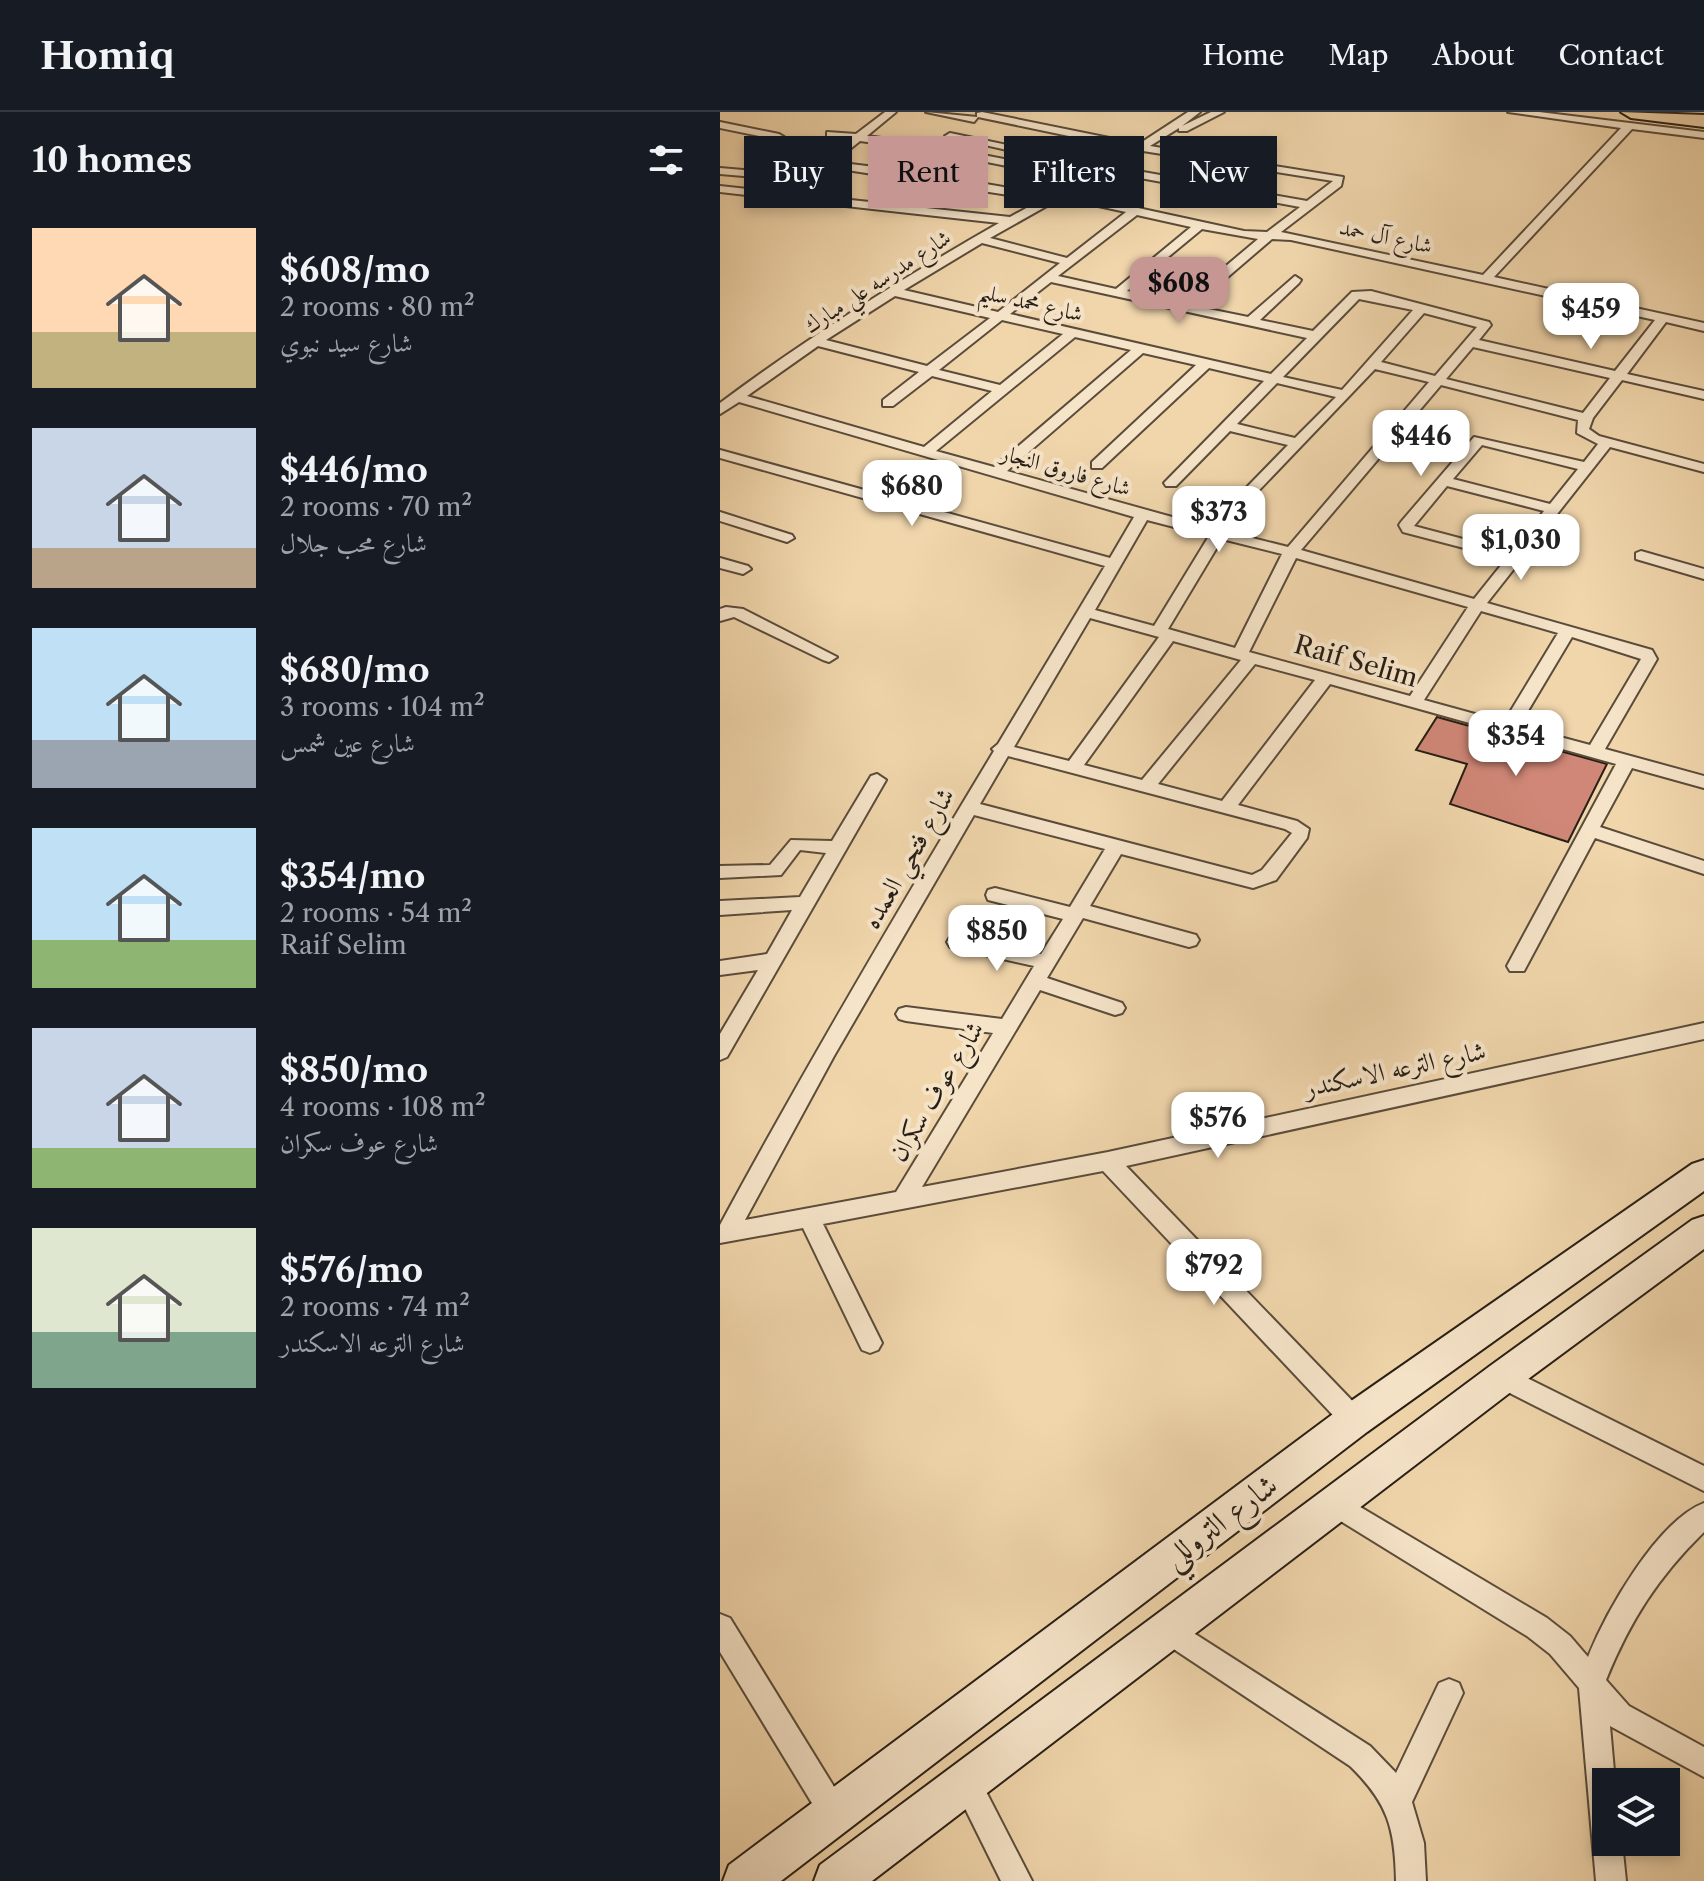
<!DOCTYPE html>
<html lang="en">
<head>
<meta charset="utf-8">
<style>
  body { margin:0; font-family:"Libre Caslon Text",Amiri,serif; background:#242831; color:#f1f3f6; height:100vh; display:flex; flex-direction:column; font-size:30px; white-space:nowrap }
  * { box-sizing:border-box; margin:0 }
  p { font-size:26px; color:#9ea1a6 }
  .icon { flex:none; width:44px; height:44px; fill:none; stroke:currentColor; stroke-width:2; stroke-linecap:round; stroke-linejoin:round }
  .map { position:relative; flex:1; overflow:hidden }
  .details { display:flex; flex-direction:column; background:#171b24; width:720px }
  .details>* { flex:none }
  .top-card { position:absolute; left:24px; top:24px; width:760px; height:72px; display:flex; gap:16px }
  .tools { position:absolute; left:872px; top:1656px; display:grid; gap:16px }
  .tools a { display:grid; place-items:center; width:88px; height:88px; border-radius:0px; background:#171b24; box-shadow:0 4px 12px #0003; font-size:40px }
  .price { position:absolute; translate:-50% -68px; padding:0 18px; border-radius:16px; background:#fff; color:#222; font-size:26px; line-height:52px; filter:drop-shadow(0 2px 4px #0008) }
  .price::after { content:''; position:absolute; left:50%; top:48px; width:24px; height:18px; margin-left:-12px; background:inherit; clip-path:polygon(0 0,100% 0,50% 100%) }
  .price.selected { background:#c59692; color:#111 }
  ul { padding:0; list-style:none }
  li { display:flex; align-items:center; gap:24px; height:200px; padding:0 32px }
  li span { display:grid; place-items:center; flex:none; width:224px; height:160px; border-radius:0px; color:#555 }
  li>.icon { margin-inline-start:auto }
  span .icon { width:96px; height:96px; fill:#fffc; stroke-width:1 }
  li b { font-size:34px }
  h2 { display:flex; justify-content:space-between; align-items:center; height:96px; padding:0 32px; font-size:34px }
  .pill { padding:0 28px; border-radius:0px; background:#171b24; box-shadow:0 4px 12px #0003; font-size:28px; line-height:72px }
  .pill.selected { background:#c59692; color:#111 }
  header { display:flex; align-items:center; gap:48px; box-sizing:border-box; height:112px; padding:0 40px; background:#171b24; border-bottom:2px solid #363941 }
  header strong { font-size:38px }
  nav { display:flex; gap:44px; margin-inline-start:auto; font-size:28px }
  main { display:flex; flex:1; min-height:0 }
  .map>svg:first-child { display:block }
  .building { fill:#d08777; stroke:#271e15; stroke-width:2 }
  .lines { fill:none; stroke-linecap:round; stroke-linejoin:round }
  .street-casing { stroke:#5a4c3b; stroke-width:4 }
  .secondary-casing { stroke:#271e15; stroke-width:4 }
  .highway-casing { stroke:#271e15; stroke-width:4 }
  .street { fill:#f6e4c9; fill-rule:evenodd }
  .secondary { fill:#f6e4c9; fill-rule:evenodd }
  .highway { fill:#f1d6ac; fill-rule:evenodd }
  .labels { text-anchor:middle; stroke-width:8; stroke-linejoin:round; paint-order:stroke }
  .far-street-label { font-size:22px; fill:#271e15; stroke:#f6e4c9 }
  .street-label { font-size:26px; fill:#271e15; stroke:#f6e4c9 }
  .near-street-label { font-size:32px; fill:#271e15; stroke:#f6e4c9 }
</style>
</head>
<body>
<header>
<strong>Homiq</strong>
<nav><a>Home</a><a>Map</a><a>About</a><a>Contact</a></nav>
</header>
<main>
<section class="details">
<h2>10 homes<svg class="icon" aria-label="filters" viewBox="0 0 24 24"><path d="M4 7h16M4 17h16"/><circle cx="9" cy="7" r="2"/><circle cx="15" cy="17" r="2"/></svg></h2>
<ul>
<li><span style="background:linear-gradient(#ffd9b3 65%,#c2b280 0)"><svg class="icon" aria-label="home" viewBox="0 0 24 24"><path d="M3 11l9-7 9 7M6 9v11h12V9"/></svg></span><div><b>$608/mo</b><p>2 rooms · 80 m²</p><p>شارع سيد نبوي</p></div></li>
<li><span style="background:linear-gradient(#c9d6e8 75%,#b9a48a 0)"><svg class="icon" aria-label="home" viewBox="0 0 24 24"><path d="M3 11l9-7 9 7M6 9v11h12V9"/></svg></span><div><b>$446/mo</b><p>2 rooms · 70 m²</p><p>شارع محب جلال</p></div></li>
<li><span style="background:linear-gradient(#bfe0f5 70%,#9aa5b1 0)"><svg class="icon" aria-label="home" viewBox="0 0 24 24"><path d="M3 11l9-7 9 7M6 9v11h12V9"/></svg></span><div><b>$680/mo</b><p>3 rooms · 104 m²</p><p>شارع عين شمس</p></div></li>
<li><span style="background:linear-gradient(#bfe0f5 70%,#8fb573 0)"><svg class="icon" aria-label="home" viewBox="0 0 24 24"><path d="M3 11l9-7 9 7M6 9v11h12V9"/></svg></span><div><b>$354/mo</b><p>2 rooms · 54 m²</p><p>Raif Selim</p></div></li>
<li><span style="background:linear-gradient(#c9d6e8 75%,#8fb573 0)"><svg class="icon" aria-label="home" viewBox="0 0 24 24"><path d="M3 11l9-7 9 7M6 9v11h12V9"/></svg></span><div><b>$850/mo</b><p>4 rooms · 108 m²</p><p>شارع عوف سكران</p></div></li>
<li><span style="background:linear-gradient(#dfe7d0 65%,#7fa58c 0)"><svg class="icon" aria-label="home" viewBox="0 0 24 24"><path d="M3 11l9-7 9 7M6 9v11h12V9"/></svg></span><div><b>$576/mo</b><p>2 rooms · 74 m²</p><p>شارع الترعه الاسكندر</p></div></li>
</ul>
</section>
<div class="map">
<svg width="984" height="1769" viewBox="0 0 984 1769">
  <rect width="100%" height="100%" fill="#f1d6ac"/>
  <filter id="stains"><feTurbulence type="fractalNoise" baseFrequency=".0025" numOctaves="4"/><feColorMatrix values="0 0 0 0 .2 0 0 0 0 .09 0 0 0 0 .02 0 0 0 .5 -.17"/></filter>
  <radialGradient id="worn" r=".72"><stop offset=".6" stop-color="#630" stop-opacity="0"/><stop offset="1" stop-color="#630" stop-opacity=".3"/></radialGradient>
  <!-- building -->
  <polygon class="building" points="717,605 887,652 848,730 730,692 747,652 696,638"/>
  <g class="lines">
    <!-- street casing -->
    <g class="street-casing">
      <g id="street">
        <path d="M165 0H176L147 24 212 33 365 63 375 58 225 24 230 21 383 53 411 37 258 5 254 10 206 0 257 5V1L262 0 419 32 468 0H480L462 14 491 0H504L467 19H459V16L430 34 623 65 621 74 561 120 763 163 901 16 788 0H819L984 20V26L912 17 774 165 984 211V219L946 210 907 262 984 279V287L902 268 873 306 869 317 879 324 984 352V360L890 335 767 491 932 538 937 547 885 637 984 664V676L912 656 880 715 984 749V762L875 726 804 859H790L787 854 896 652 610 572 518 693 577 709 589 717 587 726 556 768 533 776 401 742 370 794 476 823 479 828 476 833 469 835 363 806 327 866 402 891 405 896 402 901 395 903 320 878 202 1075 388 1040 984 911V927L406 1054 643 1300 646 1308 643 1316 634 1319 625 1316 383 1059 103 1112 162 1231 158 1238 150 1241 142 1238 83 1116 0 1131V1113C87 952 181 793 274 639L272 637 278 632 385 454 0 346V338L390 446 414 405 19 290 0 302V291C88 225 183 166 279 111L0 80V74L290 105 321 88 101 54V50L129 28 107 24V20L136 22ZM140 29 212 39 356 68 330 83 196 60 114 50ZM423 39 613 69 587 89 395 55ZM386 60H387L580 95 547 120 524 119 349 81ZM341 86 406 100 347 146 270 126ZM417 103 471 115 396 177 338 164ZM482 117 538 127 462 191 407 179ZM552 127 571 128 935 208 895 259 759 228 771 213 769 210 651 179 632 180 593 219 540 208 579 171 581 168 575 164 528 205 474 194ZM262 131 340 151 278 200 184 178ZM331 170 587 226 551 262 290 202ZM175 184 270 206 207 254 106 228ZM639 187 693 198 622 278 563 265ZM704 201 757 215 715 264 661 250ZM282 208 343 222 280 273 219 258ZM355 225 411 238 274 355 216 339ZM98 234 199 260 163 288V294H173L212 264 272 279 204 335 27 284ZM753 235 890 266 863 301 726 267ZM423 241 476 253 372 350V356H382L489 256 544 269 444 371 446 374H456L510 319 568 333 488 415 287 359ZM655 257 709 270 568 435 501 418ZM557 271 616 285 575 326 517 312ZM721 273 858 308 857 321 878 332 864 350 754 325 681 410 679 413 683 420 786 447 754 487 581 438ZM762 333 858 357 830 392 733 367ZM727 374 824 399 792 440 694 414ZM427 408 489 424 434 514 375 498ZM502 427 562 442 515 536 448 517ZM576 446 748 495 690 584 529 540ZM761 499 838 521 784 610 704 588ZM370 506 439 525 349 649 294 635ZM852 525 921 547 870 633 799 614ZM453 529 521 548 422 668 364 653ZM535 552 595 568 502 689 438 672ZM288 644 565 717 572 721 542 758 532 763 260 692ZM254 703 385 737 350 795 275 776 268 778 266 783 268 788 343 807 321 842 237 823 230 825 227 830 230 835 314 854 282 907 186 895 179 897 176 902 179 907 186 909 273 921 176 1080 25 1108 114 944Z"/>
        <polygon points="0,10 59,22 64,25 59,28 0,16"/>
        <polygon points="0,56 57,61 63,64 57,67 0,62"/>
        <polygon points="0,400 72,423 74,426 67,430 0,409"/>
        <polygon points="921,439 984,457 984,467 916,447 916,441"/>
        <polygon points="0,446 28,454 31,457 23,462 0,456"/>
        <polygon points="6,495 23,497 117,545 109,550 103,548 14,505 0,509 0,497"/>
        <polygon points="157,662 166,668 7,945 0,948 0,922 38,858 0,863 0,849 47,842 72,798 0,803 0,789 80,785 106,741 80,738 61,763 0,766 0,754 50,753 71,728 112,729 151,664"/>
        <polygon points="783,1254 984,1354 984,1379 774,1273 771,1265 774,1257"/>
        <path d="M615 1380 827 1506 850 1524 868 1545C886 1500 937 1409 984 1391V1420C938 1465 910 1509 886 1568L909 1594 984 1635V1665L890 1614 895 1670H886V1730H902L906 1769H876L859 1576 830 1542 807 1524 606 1400 602 1392 606 1384Z"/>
        <polygon points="0,1502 10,1506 124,1691 128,1701 124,1711 114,1715 104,1711 0,1540"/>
        <path d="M447 1504 650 1634 676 1661 719 1571 729 1567 739 1571 743 1581 692 1690 704 1731 706 1769H676C675 1716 668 1691 630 1654L437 1526 434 1517 437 1508Z"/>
        <polygon points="247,1658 257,1662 312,1769 281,1769 233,1672 237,1662"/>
      </g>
    </g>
    <!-- secondary casing -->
    <g class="secondary-casing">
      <g id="secondary">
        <polygon points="984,1048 984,1079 647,1320 61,1769 3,1769 9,1753 621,1296 972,1052"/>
        <polygon points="984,1104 984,1137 796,1276 152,1769 94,1769 100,1753 770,1254 972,1108"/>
      </g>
    </g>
    <!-- highway casing -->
    <g class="highway-casing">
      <polygon id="highway" points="901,0 984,3 984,15 911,6"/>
    </g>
    <!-- street -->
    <use href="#street" class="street"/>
    <!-- secondary -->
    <use href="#secondary" class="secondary"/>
    <!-- highway -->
    <use href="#highway" class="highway"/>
  </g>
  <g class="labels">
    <!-- far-street labels -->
    <g class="far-street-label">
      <text transform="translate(666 124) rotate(12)" y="8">شارع آل حمد</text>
      <text transform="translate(157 169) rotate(-33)" y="8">شارع مدرسه علي مبارك</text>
      <text transform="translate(311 190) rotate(13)" y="8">شارع محمد سليم</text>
      <text transform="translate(346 358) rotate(16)" y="8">شارع فاروق النجار</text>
    </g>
    <!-- street labels -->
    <g class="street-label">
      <text transform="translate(636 549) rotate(16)" y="9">Raif Selim</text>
      <text transform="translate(188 746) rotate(-60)" y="9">شارع فتحي العمده</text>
      <text transform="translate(675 957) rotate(-12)" y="9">شارع الترعه الاسكندر</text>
      <text transform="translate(216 979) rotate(-59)" y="9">شارع عوف سكران</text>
    </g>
    <!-- near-street labels -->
    <g class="near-street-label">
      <text transform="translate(500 1409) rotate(-37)" y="11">شارع التروللي</text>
    </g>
  </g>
  <rect width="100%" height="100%" filter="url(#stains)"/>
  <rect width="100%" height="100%" fill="url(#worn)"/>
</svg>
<div class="tools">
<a><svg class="icon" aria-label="layers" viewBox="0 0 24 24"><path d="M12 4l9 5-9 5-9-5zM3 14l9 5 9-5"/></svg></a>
</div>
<b class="price selected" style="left:459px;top:213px">$608</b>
<b class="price" style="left:871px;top:239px">$459</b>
<b class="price" style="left:701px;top:366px">$446</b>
<b class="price" style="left:192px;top:416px">$680</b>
<b class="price" style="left:499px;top:442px">$373</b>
<b class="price" style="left:801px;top:470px">$1,030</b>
<b class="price" style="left:796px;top:666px">$354</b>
<b class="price" style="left:277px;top:861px">$850</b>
<b class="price" style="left:498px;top:1048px">$576</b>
<b class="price" style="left:494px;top:1195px">$792</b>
<div class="top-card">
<a class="pill">Buy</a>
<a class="pill selected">Rent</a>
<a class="pill">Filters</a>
<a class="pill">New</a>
</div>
</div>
</main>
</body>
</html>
